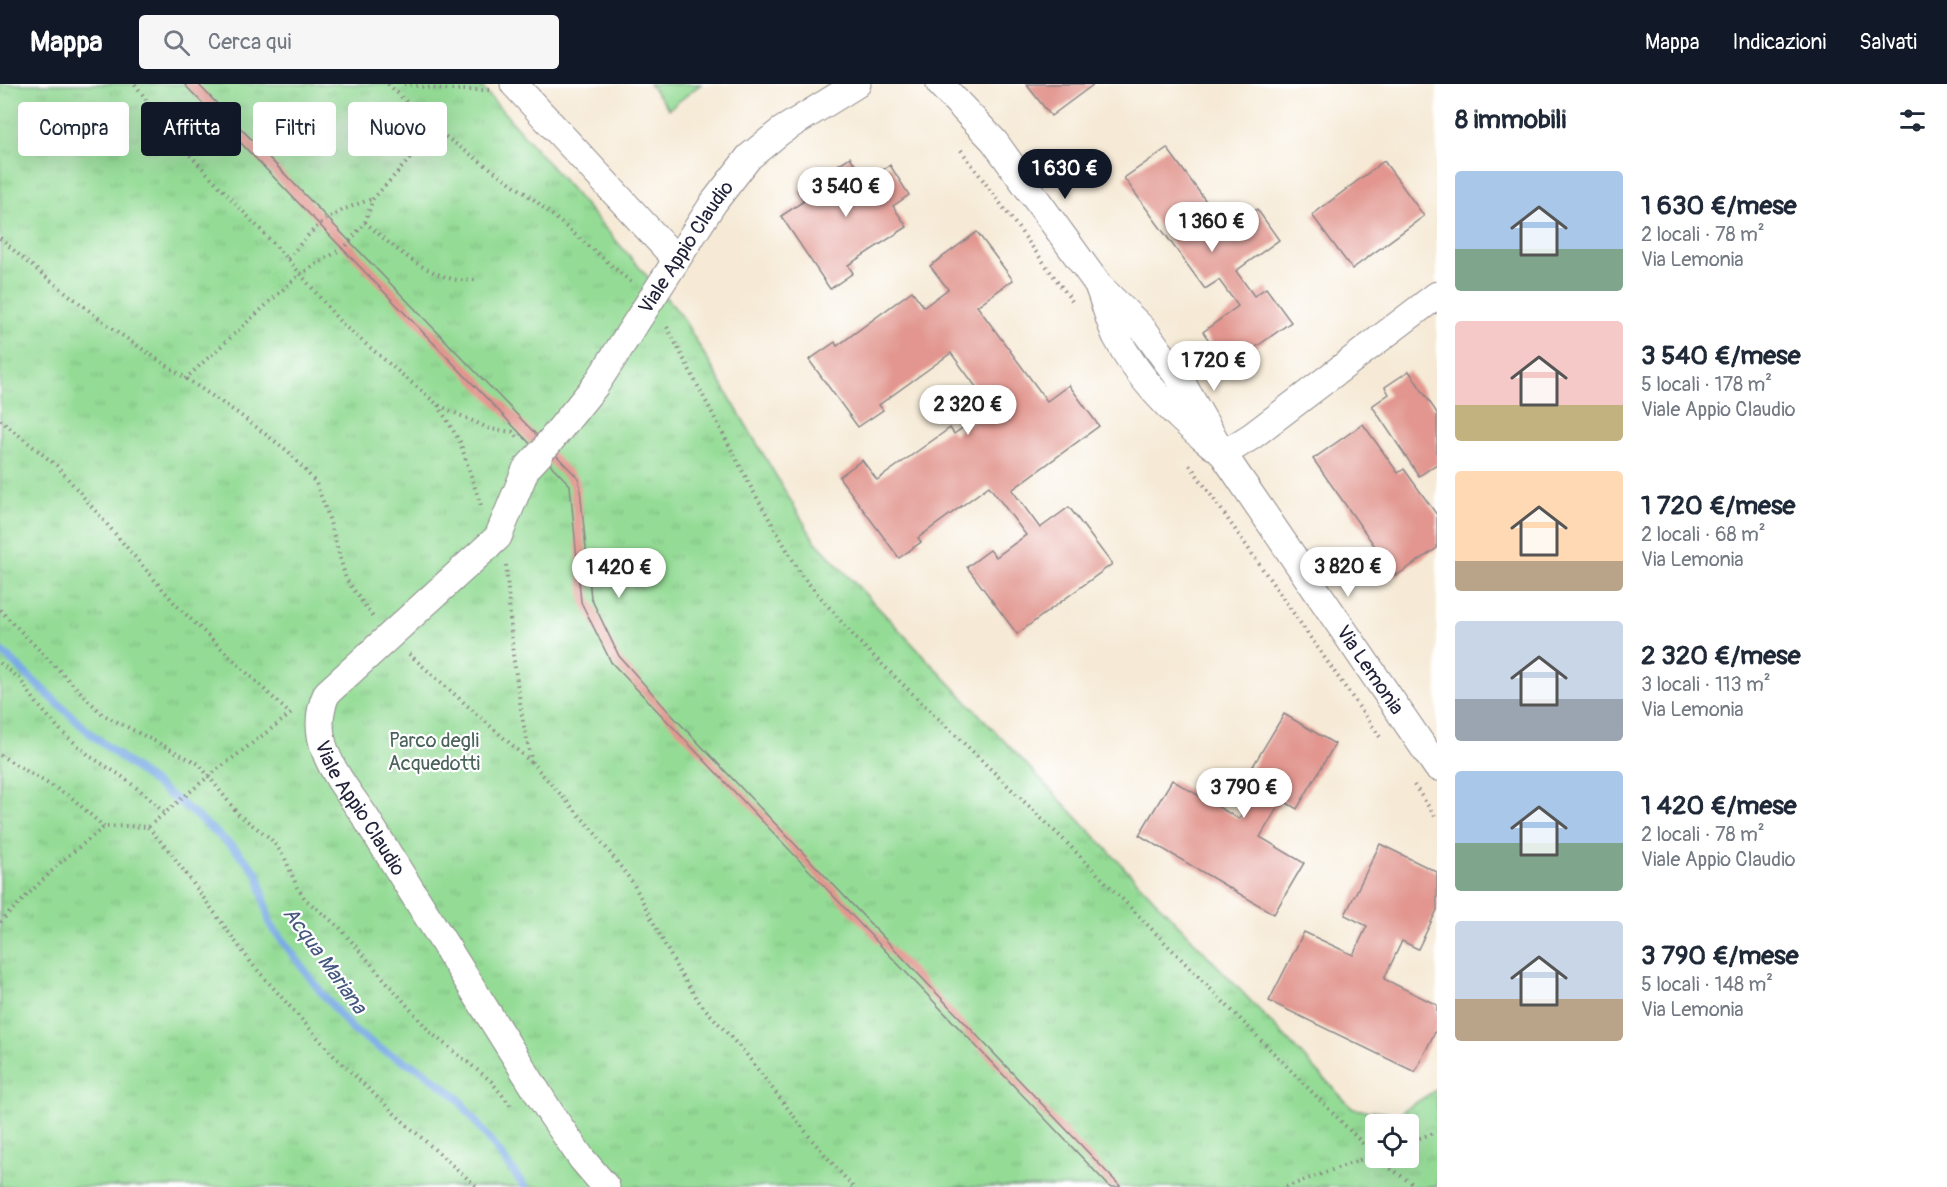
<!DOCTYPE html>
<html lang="it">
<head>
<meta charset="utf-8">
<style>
  body { margin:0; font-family:Pangolin,sans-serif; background:#f6f6f7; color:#1f2937; height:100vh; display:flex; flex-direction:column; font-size:22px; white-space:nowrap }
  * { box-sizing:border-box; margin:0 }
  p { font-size:20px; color:#747a83 }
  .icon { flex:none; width:33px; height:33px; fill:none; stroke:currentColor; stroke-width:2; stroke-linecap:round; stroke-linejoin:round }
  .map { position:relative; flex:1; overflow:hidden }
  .panel { display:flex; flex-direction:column; background:#fff; width:510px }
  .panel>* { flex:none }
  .hud { position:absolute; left:18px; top:18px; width:570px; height:54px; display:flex; gap:12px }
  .controls { position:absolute; left:1365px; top:1030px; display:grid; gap:12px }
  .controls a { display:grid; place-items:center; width:54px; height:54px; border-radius:6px; background:#fff; box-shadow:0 6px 24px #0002; font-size:30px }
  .price { position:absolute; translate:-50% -51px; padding:0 14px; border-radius:21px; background:#fff; color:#222; font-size:20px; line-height:39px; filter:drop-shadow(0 2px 3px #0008) }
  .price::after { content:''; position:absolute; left:50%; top:36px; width:18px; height:14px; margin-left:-9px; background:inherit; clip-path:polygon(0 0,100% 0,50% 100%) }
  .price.on { background:#111827; color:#fff }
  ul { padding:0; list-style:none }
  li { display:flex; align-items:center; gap:18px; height:150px; padding:0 18px }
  li span { display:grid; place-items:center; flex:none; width:168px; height:120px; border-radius:6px; color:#555 }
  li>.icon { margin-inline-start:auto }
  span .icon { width:72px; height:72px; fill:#fffc; stroke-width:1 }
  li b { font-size:26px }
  h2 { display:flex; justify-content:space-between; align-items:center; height:72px; padding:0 18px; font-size:26px }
  .pill { padding:0 21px; border-radius:6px; background:#fff; box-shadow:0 6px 24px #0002; font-size:21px; line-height:54px }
  .pill.on { background:#111827; color:#fff }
  header { display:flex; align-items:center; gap:36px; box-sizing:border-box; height:84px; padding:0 30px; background:#111827; color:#fff }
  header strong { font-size:28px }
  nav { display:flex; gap:33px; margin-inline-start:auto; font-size:21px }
  .search { width:420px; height:54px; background:#f6f6f7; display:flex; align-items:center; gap:15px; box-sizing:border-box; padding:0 21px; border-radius:6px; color:#747a83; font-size:22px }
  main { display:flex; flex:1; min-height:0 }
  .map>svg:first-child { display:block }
  .grass { fill:#94dc96; stroke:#5b7f68; stroke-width:1.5 }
  .park { fill:url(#park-tufts); stroke:#5b7f68; stroke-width:1.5; fill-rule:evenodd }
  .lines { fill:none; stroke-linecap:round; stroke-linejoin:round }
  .stream { stroke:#7aaae5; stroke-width:8 }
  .building { fill:#e2968f }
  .street-casing { stroke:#8c8688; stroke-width:29 }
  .path { stroke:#8c8688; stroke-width:4; stroke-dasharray:1.5 4.5; stroke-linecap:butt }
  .street { stroke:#fff; stroke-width:27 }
  .labels { text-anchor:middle; stroke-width:4.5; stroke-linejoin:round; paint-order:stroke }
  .street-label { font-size:20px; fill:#22223b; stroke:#fff }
  .park-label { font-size:20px; fill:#4a635b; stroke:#fff }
  .water-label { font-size:21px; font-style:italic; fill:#45587f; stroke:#fff }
</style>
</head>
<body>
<header>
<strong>Mappa</strong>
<div class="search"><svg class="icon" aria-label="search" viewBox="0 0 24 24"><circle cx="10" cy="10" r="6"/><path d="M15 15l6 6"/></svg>Cerca qui</div>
<nav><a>Mappa</a><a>Indicazioni</a><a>Salvati</a></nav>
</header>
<main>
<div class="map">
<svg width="1437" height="1103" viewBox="0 0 1437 1103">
  <defs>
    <pattern id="park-tufts" width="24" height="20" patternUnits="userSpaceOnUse" patternTransform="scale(1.5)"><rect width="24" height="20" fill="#94dc96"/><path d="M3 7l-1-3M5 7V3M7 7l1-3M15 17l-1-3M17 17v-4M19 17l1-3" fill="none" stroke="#7fbc82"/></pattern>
  </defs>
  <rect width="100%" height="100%" fill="#fff"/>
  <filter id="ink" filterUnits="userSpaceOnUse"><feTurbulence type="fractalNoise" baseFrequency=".0167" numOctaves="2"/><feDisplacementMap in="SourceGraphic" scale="12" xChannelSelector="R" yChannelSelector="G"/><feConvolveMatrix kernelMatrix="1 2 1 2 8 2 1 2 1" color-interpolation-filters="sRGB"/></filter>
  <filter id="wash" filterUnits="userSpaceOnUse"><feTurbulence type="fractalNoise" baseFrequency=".008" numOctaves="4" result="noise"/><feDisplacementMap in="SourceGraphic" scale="24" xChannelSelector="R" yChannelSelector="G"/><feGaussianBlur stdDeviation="1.35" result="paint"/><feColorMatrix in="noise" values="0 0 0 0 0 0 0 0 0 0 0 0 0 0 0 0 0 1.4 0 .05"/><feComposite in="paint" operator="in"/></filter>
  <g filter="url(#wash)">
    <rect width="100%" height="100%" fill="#f6ead6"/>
    <!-- grass -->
    <polygon class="grass" points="649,0 701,0 669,25"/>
    <!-- park -->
    <path class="park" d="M0 0H479L681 231 814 456 1353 1025 1398 1030 1437 1005V1103H0ZM1376 1041H1408V1074H1376Z"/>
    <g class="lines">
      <!-- stream -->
      <polyline class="stream" points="0,566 92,651 193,729 236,766 258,790 270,840 321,908 353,946 382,966 422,986 457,1013 525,1103"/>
    </g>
    <g id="blocks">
      <!-- building -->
      <g class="building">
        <polygon points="184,0 198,0 579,395 591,514 619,572 668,627 1121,1103 1110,1103 611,578 581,518 570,401"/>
        <polygon points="1026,0 1094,0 1051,32"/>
        <polygon points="1167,64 1227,146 1257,125 1279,156 1236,187 1254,212 1266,204 1291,238 1228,283 1203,248 1238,222 1219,196 1205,205 1124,94"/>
        <polygon points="850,73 866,98 890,81 909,111 893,122 907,143 848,181 853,189 830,205 781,132 804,117 798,107"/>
        <polygon points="1384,77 1424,132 1352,185 1312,131"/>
        <polygon points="977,148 1013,196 977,222 1047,317 1069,301 1099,342 1012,406 1040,444 1069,423 1112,480 1017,550 967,483 990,466 996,473 1026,451 989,402 918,454 921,458 899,474 839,393 862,376 877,396 950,344 954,350 991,323 951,269 879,321 883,326 858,343 809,276 835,258 837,262 912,207 924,223 948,205 930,182"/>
        <polygon points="1409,287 1437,329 1437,380 1419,392 1372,322 1389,310 1385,303"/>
        <polygon points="1363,340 1398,389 1404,385 1437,431 1437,464 1396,492 1313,375"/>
        <polygon points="1284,630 1335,660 1297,725 1282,716 1260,753 1304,779 1274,830 1139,751 1172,696 1239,735 1257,704 1244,697"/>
        <polygon points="1380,760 1437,788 1437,826 1418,865 1402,857 1384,895 1437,921 1437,944 1415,988 1269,917 1304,848 1353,871 1367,842 1345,831"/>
      </g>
    </g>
  </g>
  <g filter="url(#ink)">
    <use href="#blocks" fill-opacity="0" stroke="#8c8688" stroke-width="1.5"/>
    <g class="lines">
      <!-- street casing -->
      <g class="street-casing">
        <g id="street">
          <polyline points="514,0 676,175"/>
          <path id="s1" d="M940 0 994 57 1099 202 1144 246 1179 294 1223 370 1437 683"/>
          <path d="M1099 204C1105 219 1109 237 1116 252 1138 295 1175 332 1213 362"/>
          <path id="s2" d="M547 361 595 302 714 118 749 73 781 47 857 0"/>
          <path id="s3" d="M540 370 526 385 498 453 327 609C305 655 339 695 364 731L551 1030 582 1075 606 1103"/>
          <polyline points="1223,370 1252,352 1437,211"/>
        </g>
      </g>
      <!-- path -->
      <g class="path">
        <polyline points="135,0 171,51 288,175 341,239 438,321 490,345 513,348 518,353"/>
        <polyline points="388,0 436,46 532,114 631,198"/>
        <polyline points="404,0 444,6 490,6"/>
        <polyline points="961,66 1072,217"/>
        <path d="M365 138C391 161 418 186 453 195 460 197 469 196 477 196"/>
        <polyline points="0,154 27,178 114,246 239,330 289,368 316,399 328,431 346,495 373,533"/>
        <path d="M288 175C317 139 327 130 372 115"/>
        <polyline points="667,243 752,405 802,492 859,558 1067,759 1376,1073"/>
        <polyline points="185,295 299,191 346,162 365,138 373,115 436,46"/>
        <polyline points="438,321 460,358 481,422"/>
        <polyline points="0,336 57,382 177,522 290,630"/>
        <polyline points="1190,381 1380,653"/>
        <polyline points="506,481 513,571 523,638 532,679 591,744 633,799 678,886 700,919 746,970 812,1056 853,1103"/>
        <polyline points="0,526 102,630 199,680 239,731 270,754 284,772 297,803 305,815 339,843 431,949 491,997 511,1022"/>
        <polyline points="409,570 532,679"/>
        <polyline points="0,579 19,594 38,621 62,648 91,673 120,691 147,712 164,729"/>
        <polyline points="0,671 72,714 104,743"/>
        <polyline points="1414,701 1437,735"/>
        <polyline points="148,743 170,768 252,880 335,973 397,1032 477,1103"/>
        <polyline points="0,838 64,775 104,743 126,742 148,743 209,692 292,629"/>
        <polyline points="1408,1058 1437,1048"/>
        <polyline points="1376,1074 1417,1103"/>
        <polyline points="1286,1103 1376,1070"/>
      </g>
      <!-- street -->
      <use href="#street" class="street"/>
    </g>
  </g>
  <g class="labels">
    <!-- street labels -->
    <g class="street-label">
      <text dy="7" stroke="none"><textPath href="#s2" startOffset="242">Viale Appio Claudio</textPath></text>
      <text dy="7" stroke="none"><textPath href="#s1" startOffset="729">Via Lemonia</textPath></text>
      <text dy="7" stroke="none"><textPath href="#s3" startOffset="452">Viale Appio Claudio</textPath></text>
    </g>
    <!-- park labels -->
    <g class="park-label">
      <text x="434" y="663">Parco degli<tspan x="434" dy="23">Acquedotti</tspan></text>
    </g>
    <!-- water labels -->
    <g class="water-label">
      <text transform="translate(325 876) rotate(54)" y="7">Acqua Mariana</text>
    </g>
  </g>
</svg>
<div class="controls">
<a><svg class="icon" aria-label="locate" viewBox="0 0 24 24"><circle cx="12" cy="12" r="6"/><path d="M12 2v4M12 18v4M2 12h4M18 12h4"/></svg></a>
</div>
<b class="price on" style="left:1065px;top:116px">1 630 €</b>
<b class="price" style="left:846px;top:134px">3 540 €</b>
<b class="price" style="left:1212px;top:169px">1 360 €</b>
<b class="price" style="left:1214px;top:308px">1 720 €</b>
<b class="price" style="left:968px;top:352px">2 320 €</b>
<b class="price" style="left:1348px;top:514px">3 820 €</b>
<b class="price" style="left:619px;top:515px">1 420 €</b>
<b class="price" style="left:1244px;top:735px">3 790 €</b>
<div class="hud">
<a class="pill">Compra</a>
<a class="pill on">Affitta</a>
<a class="pill">Filtri</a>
<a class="pill">Nuovo</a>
</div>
</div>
<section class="panel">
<h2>8 immobili<svg class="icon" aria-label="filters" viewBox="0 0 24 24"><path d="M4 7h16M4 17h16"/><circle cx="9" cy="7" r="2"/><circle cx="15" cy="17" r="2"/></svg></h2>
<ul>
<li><span style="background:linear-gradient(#a9c7e8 65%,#7fa58c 0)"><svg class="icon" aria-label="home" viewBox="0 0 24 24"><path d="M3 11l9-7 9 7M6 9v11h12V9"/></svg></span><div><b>1 630 €/mese</b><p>2 locali · 78 m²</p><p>Via Lemonia</p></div></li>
<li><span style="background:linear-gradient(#f6c9c9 70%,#c2b280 0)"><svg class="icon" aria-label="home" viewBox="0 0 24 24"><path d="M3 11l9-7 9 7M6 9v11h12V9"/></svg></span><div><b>3 540 €/mese</b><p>5 locali · 178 m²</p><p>Viale Appio Claudio</p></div></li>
<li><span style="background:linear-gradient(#ffd9b3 75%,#b9a48a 0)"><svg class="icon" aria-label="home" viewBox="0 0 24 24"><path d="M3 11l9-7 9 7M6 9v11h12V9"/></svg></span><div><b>1 720 €/mese</b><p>2 locali · 68 m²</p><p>Via Lemonia</p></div></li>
<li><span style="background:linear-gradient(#c9d6e8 65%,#9aa5b1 0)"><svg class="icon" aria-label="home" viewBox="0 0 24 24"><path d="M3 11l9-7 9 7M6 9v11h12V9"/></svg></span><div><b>2 320 €/mese</b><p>3 locali · 113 m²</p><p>Via Lemonia</p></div></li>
<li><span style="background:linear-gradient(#a9c7e8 60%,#7fa58c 0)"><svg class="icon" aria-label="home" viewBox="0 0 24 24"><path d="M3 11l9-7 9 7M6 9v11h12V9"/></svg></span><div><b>1 420 €/mese</b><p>2 locali · 78 m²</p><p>Viale Appio Claudio</p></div></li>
<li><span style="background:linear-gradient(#c9d6e8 65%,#b9a48a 0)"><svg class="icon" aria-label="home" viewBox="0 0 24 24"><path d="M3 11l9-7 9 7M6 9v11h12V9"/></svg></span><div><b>3 790 €/mese</b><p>5 locali · 148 m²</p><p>Via Lemonia</p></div></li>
</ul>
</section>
</main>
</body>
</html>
